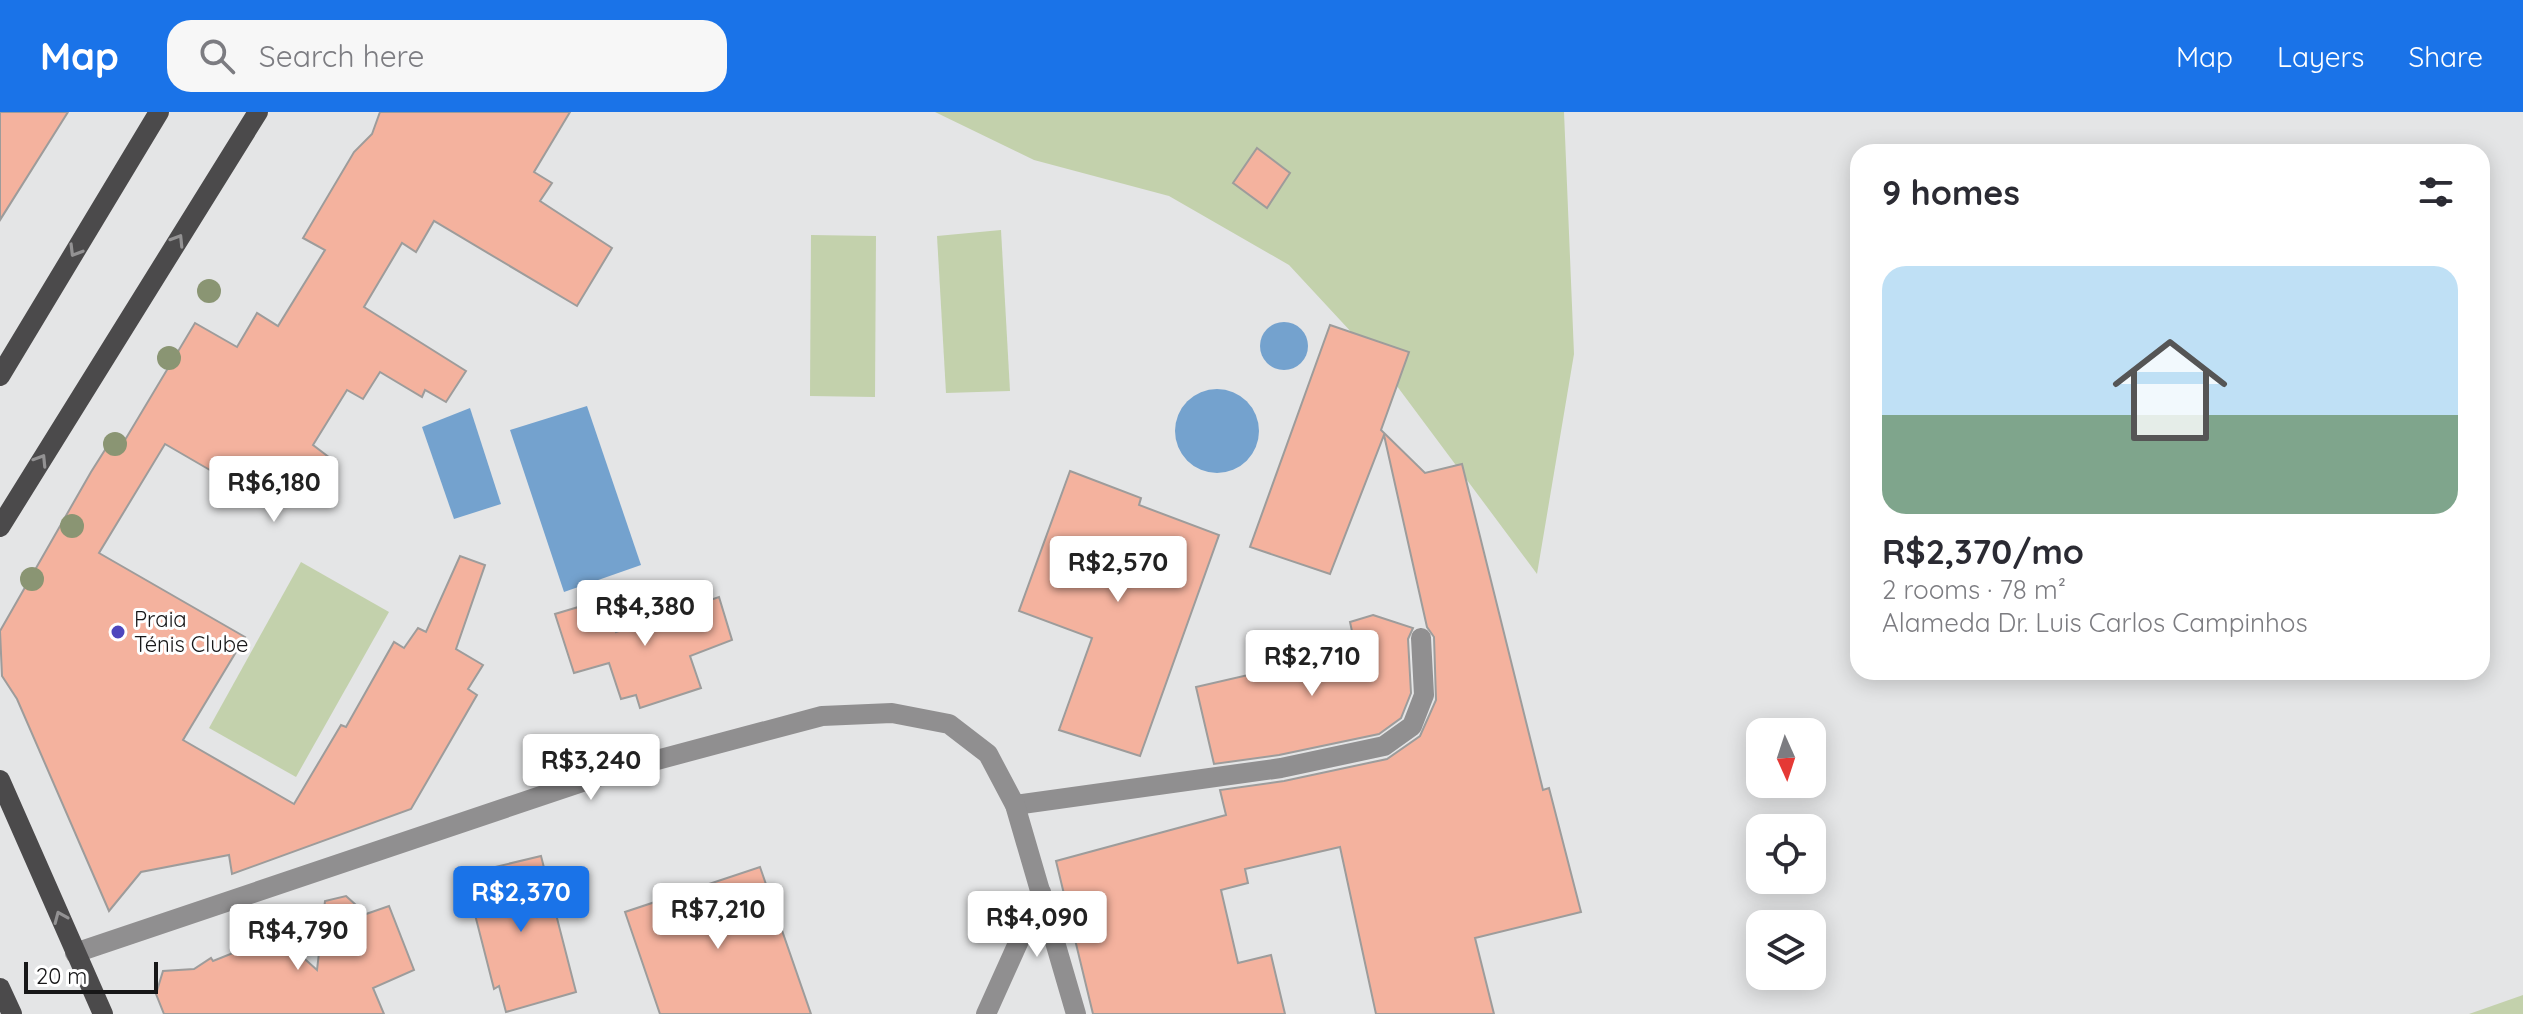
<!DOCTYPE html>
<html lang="en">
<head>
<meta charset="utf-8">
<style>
  body { margin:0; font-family:Quicksand,sans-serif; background:#f7f7f7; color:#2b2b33; height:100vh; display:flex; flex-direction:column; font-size:30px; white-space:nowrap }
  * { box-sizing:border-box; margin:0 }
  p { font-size:26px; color:#7c7c81 }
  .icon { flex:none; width:44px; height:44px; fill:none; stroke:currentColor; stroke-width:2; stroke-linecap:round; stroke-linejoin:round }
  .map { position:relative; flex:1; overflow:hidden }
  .drawer { position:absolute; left:1850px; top:32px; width:640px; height:536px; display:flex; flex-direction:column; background:#fff; border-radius:24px; box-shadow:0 4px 20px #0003 }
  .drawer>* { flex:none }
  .needle { width:52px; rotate:177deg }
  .buttons { position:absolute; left:1746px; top:606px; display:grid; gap:16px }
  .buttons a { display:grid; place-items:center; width:80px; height:80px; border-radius:16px; background:#fff; box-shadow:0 4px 20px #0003; font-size:40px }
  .scale { position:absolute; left:24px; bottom:20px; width:134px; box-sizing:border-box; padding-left:8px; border:4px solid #171718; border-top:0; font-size:22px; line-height:28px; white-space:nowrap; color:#171718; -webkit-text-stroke:6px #fff; paint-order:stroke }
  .price { position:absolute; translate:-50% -68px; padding:0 18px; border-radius:8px; background:#fff; color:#222; font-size:26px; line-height:52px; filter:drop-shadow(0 2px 4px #0008) }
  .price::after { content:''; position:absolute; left:50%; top:48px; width:24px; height:18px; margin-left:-12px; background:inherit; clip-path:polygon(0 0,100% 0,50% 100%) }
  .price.selected { background:#1a73e8; color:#fff }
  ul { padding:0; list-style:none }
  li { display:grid; align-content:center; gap:16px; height:424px; padding:0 32px }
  li span { display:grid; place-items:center; height:248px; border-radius:24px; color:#555 }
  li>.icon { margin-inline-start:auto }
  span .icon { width:144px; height:144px; fill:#fffc; stroke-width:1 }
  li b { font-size:34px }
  h2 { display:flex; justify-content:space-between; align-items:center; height:96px; padding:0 32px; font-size:34px }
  header { display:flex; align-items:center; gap:48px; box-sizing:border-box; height:112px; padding:0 40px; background:#1a73e8; color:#fff }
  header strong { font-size:38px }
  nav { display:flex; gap:44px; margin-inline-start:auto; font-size:28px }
  .search { width:560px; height:72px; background:#f7f7f7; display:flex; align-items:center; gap:20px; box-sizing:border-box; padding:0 28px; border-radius:24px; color:#7c7c81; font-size:30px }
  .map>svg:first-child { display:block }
  .green { fill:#c3d1ac }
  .water { fill:#74a2ce }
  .building { fill:#f4b29e; stroke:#9d9c9b; stroke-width:2 }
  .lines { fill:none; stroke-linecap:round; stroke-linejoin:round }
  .service { stroke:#908f90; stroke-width:20 }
  .minor { stroke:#908f90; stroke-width:20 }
  .primary { stroke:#4b4a4b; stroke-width:20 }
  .tree { fill:#8a9573 }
  .oneway { stroke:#939293 }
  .poi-dot { fill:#4d46bd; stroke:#fff; stroke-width:3 }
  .labels { text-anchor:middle; stroke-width:6; stroke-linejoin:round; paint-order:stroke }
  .poi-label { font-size:22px; fill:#171718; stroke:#fff; text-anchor:start }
</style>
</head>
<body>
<header>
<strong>Map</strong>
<div class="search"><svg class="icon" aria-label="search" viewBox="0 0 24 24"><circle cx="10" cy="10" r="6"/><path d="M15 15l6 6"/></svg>Search here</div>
<nav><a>Map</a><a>Layers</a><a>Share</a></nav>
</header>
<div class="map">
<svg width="2523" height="902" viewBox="0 0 2523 902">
  <rect width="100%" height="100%" fill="#e4e5e6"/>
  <!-- green -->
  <g class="green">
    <polygon points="935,0 1564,0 1574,242 1537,462 1379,250 1289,153 1169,84 1034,48"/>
    <polygon points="1001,118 1010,279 946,281 937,124"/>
    <polygon points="811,123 876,124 875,285 810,284"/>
    <polygon points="301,450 389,500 296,665 209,616"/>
    <polygon points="2523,883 2523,902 2469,902"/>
  </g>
  <!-- water -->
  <g class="water">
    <circle cx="1284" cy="234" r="24"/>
    <circle cx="1217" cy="319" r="42"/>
    <polygon points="587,294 641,453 564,480 510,318"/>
    <polygon points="470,296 501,392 454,407 422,315"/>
  </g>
  <!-- building -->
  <g class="building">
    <polygon points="0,0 68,0 0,108"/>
    <polygon points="380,0 570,0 534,60 552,71 540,89 612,136 577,194 434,109 416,140 402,131 364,195 466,259 446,290 425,278 422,285 380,260 363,287 347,278 313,333 330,346 301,394 262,369 253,383 165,332 99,441 245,525 183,628 294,692 341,613 346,615 394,530 404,536 418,516 426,520 460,444 485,453 456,537 483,553 468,577 477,583 411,697 232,762 229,743 141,760 109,799 17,587 2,564 0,519 91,360 115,322 125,328 195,211 237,235 257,201 278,214 325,138 303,126 354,40 372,22"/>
    <polygon points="1257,36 1290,61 1267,96 1233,71"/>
    <polygon points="1330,213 1409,240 1381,318 1425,361 1462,352 1543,678 1549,676 1581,800 1475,826 1494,902 1376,902 1340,735 1245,757 1248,771 1221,778 1238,851 1271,843 1285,902 1093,902 1056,749 1226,703 1220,678 1284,669 1387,647 1420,624 1436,588 1434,525 1427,515 1384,323 1330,462 1250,435"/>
    <polygon points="1070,359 1141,386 1139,393 1219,423 1140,644 1059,618 1092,526 1019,499"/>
    <polygon points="719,485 732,528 690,544 701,576 640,596 636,583 621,587 609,551 574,561 555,502 605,487 616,520"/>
    <polygon points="1373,503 1413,516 1408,527 1411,581 1401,606 1379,622 1279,643 1214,652 1196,575 1356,538 1350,510"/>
    <polygon points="541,744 576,880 506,900 499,874 494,877 472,791 477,787 470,761"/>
    <polygon points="760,755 811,902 660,902 625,800"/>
    <polygon points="346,784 366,802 389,794 414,858 373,876 384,902 164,902 156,882 163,859 194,857 211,846 213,849 278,823 317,858 325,789"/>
  </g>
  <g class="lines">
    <!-- service -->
    <g class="service">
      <polyline points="1015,693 1281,656 1384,634 1412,614 1424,583 1421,526"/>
      <polyline points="986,902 1041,780"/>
    </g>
    <!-- minor -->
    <polyline class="minor" points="75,841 612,660 822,604 892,601 949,612 988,642 1015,693 1076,902"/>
    <!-- primary -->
    <g class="primary">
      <polyline points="0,264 159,0"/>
      <polyline points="0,415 258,0"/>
      <polyline points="0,668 103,902"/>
      <polyline points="0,876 12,902"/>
    </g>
  </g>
  <!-- trees -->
  <g class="tree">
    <circle cx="209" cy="179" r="12"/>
    <circle cx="169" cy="246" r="12"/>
    <circle cx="115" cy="332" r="12"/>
    <circle cx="72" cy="414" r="12"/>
    <circle cx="32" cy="467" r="12"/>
  </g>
  <!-- one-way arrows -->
  <defs><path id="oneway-chevron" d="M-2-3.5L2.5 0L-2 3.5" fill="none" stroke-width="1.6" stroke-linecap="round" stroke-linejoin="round" transform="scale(2)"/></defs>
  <g class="oneway">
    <use href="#oneway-chevron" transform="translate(178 128) rotate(-58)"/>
    <use href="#oneway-chevron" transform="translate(75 139) rotate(121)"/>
    <use href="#oneway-chevron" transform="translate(41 348) rotate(-58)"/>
    <use href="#oneway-chevron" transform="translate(60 805) rotate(-113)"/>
  </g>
  <!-- markers -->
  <circle class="poi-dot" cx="118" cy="520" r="8"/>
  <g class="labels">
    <!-- poi labels -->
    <g class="poi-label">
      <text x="134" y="515">Praia<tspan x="134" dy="25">Ténis Clube</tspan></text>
    </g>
  </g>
</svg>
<div class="buttons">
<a><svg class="needle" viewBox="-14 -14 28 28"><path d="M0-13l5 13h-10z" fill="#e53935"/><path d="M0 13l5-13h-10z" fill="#7c7c81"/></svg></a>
<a><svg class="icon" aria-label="locate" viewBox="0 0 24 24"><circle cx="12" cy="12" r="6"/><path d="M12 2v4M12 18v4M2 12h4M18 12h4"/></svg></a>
<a><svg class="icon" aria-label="layers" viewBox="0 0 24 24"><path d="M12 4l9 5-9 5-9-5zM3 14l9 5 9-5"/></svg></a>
</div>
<div class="scale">20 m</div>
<b class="price" style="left:274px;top:412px">R$6,180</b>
<b class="price" style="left:1118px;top:492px">R$2,570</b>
<b class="price" style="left:645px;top:536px">R$4,380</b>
<b class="price" style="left:1312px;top:586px">R$2,710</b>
<b class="price" style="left:591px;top:690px">R$3,240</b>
<b class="price selected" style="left:521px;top:822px">R$2,370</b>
<b class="price" style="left:718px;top:839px">R$7,210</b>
<b class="price" style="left:1037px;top:847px">R$4,090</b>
<b class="price" style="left:298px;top:860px">R$4,790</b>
<section class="drawer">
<h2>9 homes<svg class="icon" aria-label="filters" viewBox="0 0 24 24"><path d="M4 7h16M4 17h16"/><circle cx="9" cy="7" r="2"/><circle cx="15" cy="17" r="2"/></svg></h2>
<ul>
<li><span style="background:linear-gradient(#bfe0f5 60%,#7fa58c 0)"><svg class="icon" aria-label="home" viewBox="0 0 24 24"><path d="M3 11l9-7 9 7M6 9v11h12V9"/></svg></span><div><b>R$2,370/mo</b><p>2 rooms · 78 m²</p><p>Alameda Dr. Luis Carlos Campinhos</p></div></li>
</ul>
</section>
</div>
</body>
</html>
